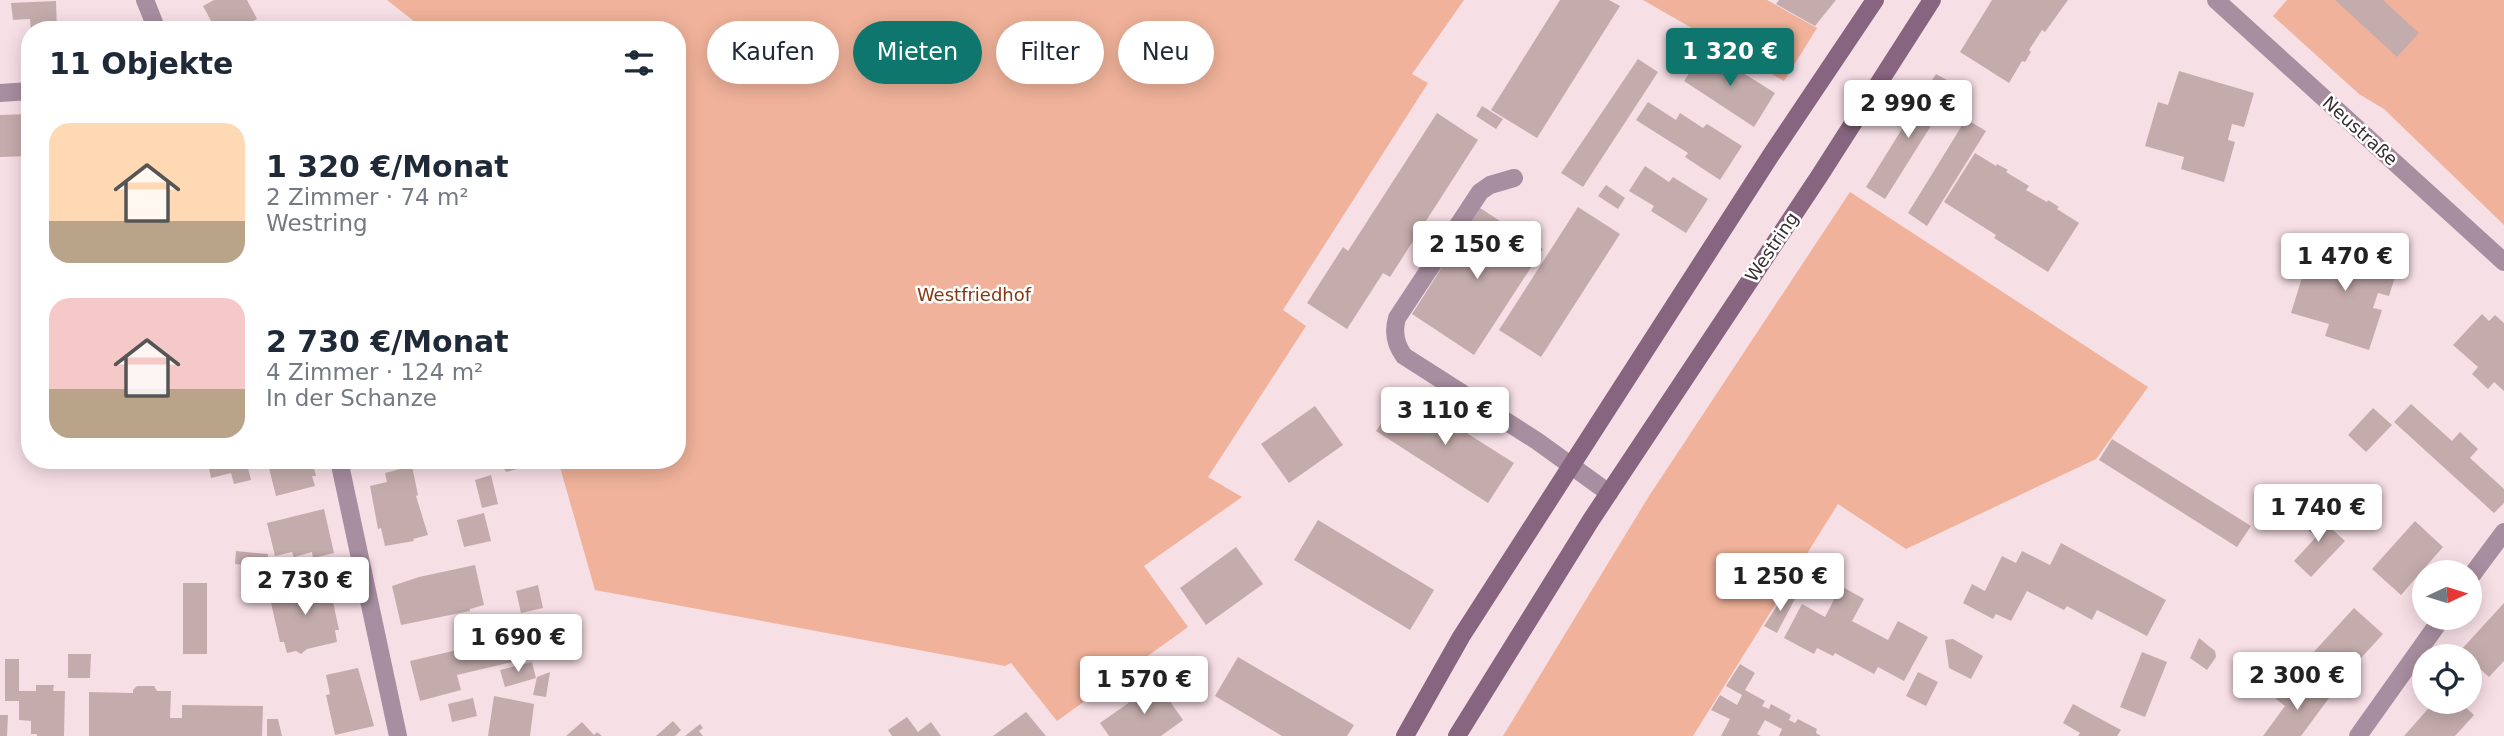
<!DOCTYPE html>
<html lang="de">
<head>
<meta charset="utf-8">
<style>
  body { margin:0; font-family:"DejaVu Sans",sans-serif; background:#f6f6f7; color:#1f2937; height:100vh; display:flex; flex-direction:column; font-size:26px; white-space:nowrap }
  * { box-sizing:border-box; margin:0 }
  p { font-size:23px; color:#747a83 }
  .icon { flex:none; width:38px; height:38px; fill:none; stroke:currentColor; stroke-width:2; stroke-linecap:round; stroke-linejoin:round }
  .map { position:relative; flex:1; overflow:hidden }
  .sheet { position:absolute; left:21px; top:21px; width:665px; height:448px; display:flex; flex-direction:column; background:#fff; border-radius:28px; box-shadow:0 4px 18px #0003 }
  .sheet>* { flex:none }
  .top-card { position:absolute; left:707px; top:21px; width:665px; height:63px; display:flex; gap:14px }
  .needle { width:46px; rotate:86deg }
  .buttons { position:absolute; left:2412px; top:560px; display:grid; gap:14px }
  .buttons a { display:grid; place-items:center; width:70px; height:70px; border-radius:50%; background:#fff; box-shadow:0 4px 18px #0003; font-size:35px }
  .price { position:absolute; translate:-50% -60px; padding:0 16px; border-radius:7px; background:#fff; color:#222; font-size:23px; line-height:46px; filter:drop-shadow(0 2px 4px #0008) }
  .price::after { content:''; position:absolute; left:50%; top:42px; width:21px; height:16px; margin-left:-10px; background:inherit; clip-path:polygon(0 0,100% 0,50% 100%) }
  .price.current { background:#0f766e; color:#fff }
  ul { padding:0; list-style:none }
  li { display:flex; align-items:center; gap:21px; height:175px; padding:0 28px }
  li span { display:grid; place-items:center; flex:none; width:196px; height:140px; border-radius:21px; color:#555 }
  li>.icon { margin-inline-start:auto }
  span .icon { width:84px; height:84px; fill:#fffc; stroke-width:1 }
  li b { font-size:30px }
  h2 { display:flex; justify-content:space-between; align-items:center; height:84px; padding:0 28px; font-size:30px }
  .chip { padding:0 24px; border-radius:32px; background:#fff; box-shadow:0 4px 18px #0003; font-size:24px; line-height:63px }
  .chip.current { background:#0f766e; color:#fff }
  .map>svg:first-child { display:block }
  .green { fill:#f0b29a }
  .building { fill:#c5acac }
  .lines { fill:none; stroke-linecap:round; stroke-linejoin:round }
  .minor { stroke:#a78ea0; stroke-width:18 }
  .secondary { stroke:#87647f; stroke-width:18 }
  .labels { text-anchor:middle; stroke-width:5; stroke-linejoin:round; paint-order:stroke }
  .street-label { font-size:18px; fill:#372e31; stroke:#fff }
  .park-label { font-size:18px; fill:#843511; stroke:#fff }
</style>
</head>
<body>
<div class="map">
<svg width="2504" height="736" viewBox="0 0 2504 736">
  <rect width="100%" height="100%" fill="#f7dfe6"/>
  <!-- green -->
  <g class="green">
    <polygon points="387,0 1464,0 1412,74 1428,83 1283,310 1306,326 1208,477 1242,497 1144,566 1188,627 1057,721 1011,663 1005,666 595,590 558,460 677,460 677,30 425,30"/>
    <polygon points="1643,0 1767,0 1817,28 1784,81"/>
    <polygon points="2287,0 2504,0 2504,225 2384,109 2359,94 2273,16"/>
    <polygon points="1850,192 2148,387 2096,459 1906,549 1838,504 1693,736 1503,736 1649,496"/>
  </g>
  <!-- building -->
  <g class="building">
    <polygon points="214,0 247,0 257,19 236,30 216,30 203,6"/>
    <polygon points="1560,0 1609,0 1620,6 1537,138 1491,110"/>
    <polygon points="1779,0 1836,0 1815,26 1776,4"/>
    <polygon points="1992,0 2068,0 2045,32 2042,30 2029,50 2031,52 2025,62 2022,61 2009,83 1960,52"/>
    <polygon points="2335,0 2383,0 2419,33 2397,57"/>
    <polygon points="56,1 57,30 31,30 30,19 13,20 11,3"/>
    <polygon points="1705,49 1775,93 1754,127 1684,81"/>
    <polygon points="1638,59 1658,72 1583,187 1561,173"/>
    <polygon points="2179,71 2254,93 2244,127 2232,124 2228,140 2235,142 2224,182 2181,169 2184,157 2145,146 2158,102 2168,105"/>
    <polygon points="1936,74 1947,80 1934,100 1944,105 1885,199 1866,187"/>
    <polygon points="1648,102 1676,120 1680,113 1703,128 1707,124 1742,146 1720,180 1685,157 1688,153 1636,120"/>
    <polygon points="1482,106 1503,119 1496,129 1476,116"/>
    <polygon points="1437,113 1478,140 1390,277 1383,273 1347,329 1307,303 1343,247 1348,251"/>
    <polygon points="30,114 30,156 0,157 0,115"/>
    <polygon points="1966,119 1986,131 1927,226 1908,213"/>
    <polygon points="1975,153 1996,166 1997,164 2008,170 2006,172 2029,186 2026,190 2047,202 2048,200 2059,207 2057,209 2079,223 2048,272 1994,238 1996,235 1944,202"/>
    <polygon points="1645,166 1669,182 1673,177 1708,199 1686,233 1651,211 1654,206 1629,191"/>
    <polygon points="1606,185 1625,198 1618,209 1598,196"/>
    <polygon points="1578,207 1620,234 1541,357 1499,330"/>
    <polygon points="1480,208 1543,249 1474,355 1412,314"/>
    <polygon points="2324,239 2399,264 2389,296 2378,293 2373,308 2382,310 2369,350 2325,336 2329,324 2291,313 2305,268 2314,271"/>
    <polygon points="2482,314 2489,321 2495,315 2504,323 2504,391 2494,382 2488,389 2472,374 2478,367 2453,345"/>
    <polygon points="1402,392 1514,463 1488,503 1376,431"/>
    <polygon points="2411,404 2452,441 2460,432 2478,449 2470,458 2504,489 2504,503 2494,513 2394,422"/>
    <polygon points="1315,406 1343,445 1289,483 1261,444"/>
    <polygon points="2373,408 2392,425 2366,452 2348,435"/>
    <polygon points="2112,439 2251,526 2237,547 2099,460"/>
    <polygon points="246,460 251,480 234,484 231,473 211,478 209,468"/>
    <polygon points="267,460 312,460 316,476 312,476 315,486 276,496"/>
    <polygon points="499,460 520,460 523,464 517,469 506,472"/>
    <polygon points="412,466 418,495 416,496 428,535 413,539 414,541 385,546 381,528 378,529 370,486 387,482 385,473"/>
    <polygon points="491,475 498,504 482,508 475,480"/>
    <polygon points="324,509 334,553 313,558 312,552 294,557 292,552 275,556 267,523"/>
    <polygon points="2310,509 2345,541 2311,577 2294,561 2316,537 2299,522"/>
    <polygon points="484,513 491,541 464,547 457,520"/>
    <polygon points="1318,520 1434,590 1410,630 1294,560"/>
    <polygon points="2415,521 2443,547 2401,595 2372,569"/>
    <polygon points="2061,543 2166,600 2147,636 2097,610 2092,620 2067,606 2064,610 2027,591 2011,621 1996,614 1993,619 1963,603 1972,584 1985,591 2002,556 2016,563 2022,551 2050,565"/>
    <polygon points="1236,547 1263,584 1206,625 1180,588"/>
    <polygon points="236,551 268,554 267,567 235,564"/>
    <polygon points="475,565 484,605 470,609 470,611 401,625 392,586 419,577"/>
    <polygon points="283,582 325,586 327,594 331,592 339,630 335,630 337,642 307,649 301,654 296,651 287,653 284,642 280,642 271,603 275,602 273,591 284,588"/>
    <rect x="183" y="583" width="24" height="71"/>
    <polygon points="538,585 543,608 521,613 516,591"/>
    <polygon points="1841,586 1864,599 1852,621 1888,640 1898,621 1928,637 1904,681 1878,667 1874,674 1835,653 1833,656 1817,648 1814,654 1784,638 1802,604 1825,617"/>
    <polygon points="1786,592 1796,597 1777,633 1764,626"/>
    <polygon points="2504,603 2504,661 2489,677 2469,659 2469,656 2460,651"/>
    <polygon points="2354,608 2383,634 2340,681 2311,655"/>
    <polygon points="492,624 495,636 468,642 464,631"/>
    <polygon points="2199,638 2215,651 2216,657 2207,670 2190,658"/>
    <polygon points="1953,639 1983,656 1971,679 1949,668 1945,640"/>
    <polygon points="483,644 484,648 495,645 496,653 526,645 529,658 457,675 461,690 420,701 410,661"/>
    <polygon points="2142,652 2167,662 2145,717 2120,707"/>
    <polygon points="68,654 91,654 90,678 68,678"/>
    <polygon points="1238,657 1354,725 1347,736 1282,736 1215,696"/>
    <polygon points="5,659 19,659 19,691 36,691 36,685 54,685 53,691 65,691 64,736 37,736 37,734 31,734 31,721 19,720 19,701 5,701"/>
    <polygon points="532,662 536,678 505,687 500,670"/>
    <polygon points="1740,664 1755,673 1745,690 1765,701 1762,706 1769,709 1771,704 1791,715 1789,720 1795,723 1798,719 1817,729 1816,733 1821,736 1779,736 1782,729 1765,720 1757,734 1761,736 1721,736 1730,719 1711,710 1720,695 1737,705 1742,695 1726,686"/>
    <polygon points="358,668 374,726 335,735 326,695 330,694 326,675"/>
    <polygon points="550,672 546,697 533,695 537,677"/>
    <polygon points="1918,672 1938,682 1926,706 1906,696"/>
    <polygon points="1157,683 1183,720 1161,736 1109,736 1100,723"/>
    <polygon points="2310,684 2329,698 2301,736 2263,736 2285,706 2276,699 2285,686 2301,697"/>
    <polygon points="137,686 154,686 157,691 171,691 170,718 182,718 182,705 263,706 262,736 89,736 89,692 133,693 133,690"/>
    <polygon points="494,696 534,704 530,736 488,736"/>
    <polygon points="473,698 477,716 452,722 448,704"/>
    <polygon points="2434,702 2460,702 2474,715 2455,736 2404,736"/>
    <polygon points="2073,704 2121,730 2117,736 2078,736 2080,733 2063,723"/>
    <polygon points="1026,712 1046,736 993,736"/>
    <polygon points="0,715 8,715 7,736 0,736"/>
    <polygon points="907,717 918,732 931,722 941,736 892,736 888,730"/>
    <polygon points="267,719 278,719 282,736 267,736"/>
    <polygon points="673,721 681,730 675,736 656,736"/>
    <polygon points="582,722 594,735 597,732 602,736 566,736"/>
    <polygon points="700,724 703,728 699,731 703,736 685,736"/>
  </g>
  <g class="lines">
    <!-- minor -->
    <g class="minor">
      <polyline points="145,0 157,30"/>
      <polyline points="2216,0 2504,262"/>
      <polyline points="0,93 30,91"/>
      <path d="M1514 178 1490 185 1480 192 1397 318C1393 332 1395 344 1404 356L1537 441 1609 493"/>
      <polyline points="339,460 398,736"/>
      <polyline points="2469,579 2504,532"/>
      <polyline points="2358,736 2442,618"/>
    </g>
    <!-- secondary -->
    <g class="secondary">
      <polyline points="1405,736 1461,637 1771,155 1875,0"/>
      <polyline points="1457,736 1591,520 1820,175 1932,0"/>
    </g>
  </g>
  <g class="labels">
    <!-- street labels -->
    <g class="street-label">
      <text transform="translate(2360 131) rotate(42)" y="6">Neustraße</text>
      <text transform="translate(1772 247) rotate(-56)" y="6">Westring</text>
    </g>
    <!-- park labels -->
    <g class="park-label">
      <text x="974" y="301">Westfriedhof</text>
    </g>
  </g>
</svg>
<div class="buttons">
<a><svg class="needle" viewBox="-14 -14 28 28"><path d="M0-13l5 13h-10z" fill="#e53935"/><path d="M0 13l5-13h-10z" fill="#747a83"/></svg></a>
<a><svg class="icon" aria-label="locate" viewBox="0 0 24 24"><circle cx="12" cy="12" r="6"/><path d="M12 2v4M12 18v4M2 12h4M18 12h4"/></svg></a>
</div>
<b class="price current" style="left:1730px;top:88px">1 320 €</b>
<b class="price" style="left:1908px;top:140px">2 990 €</b>
<b class="price" style="left:1477px;top:281px">2 150 €</b>
<b class="price" style="left:2345px;top:293px">1 470 €</b>
<b class="price" style="left:1445px;top:447px">3 110 €</b>
<b class="price" style="left:2318px;top:544px">1 740 €</b>
<b class="price" style="left:1780px;top:613px">1 250 €</b>
<b class="price" style="left:305px;top:617px">2 730 €</b>
<b class="price" style="left:518px;top:674px">1 690 €</b>
<b class="price" style="left:2297px;top:712px">2 300 €</b>
<b class="price" style="left:1144px;top:716px">1 570 €</b>
<div class="top-card">
<a class="chip">Kaufen</a>
<a class="chip current">Mieten</a>
<a class="chip">Filter</a>
<a class="chip">Neu</a>
</div>
<section class="sheet">
<h2>11 Objekte<svg class="icon" aria-label="filters" viewBox="0 0 24 24"><path d="M4 7h16M4 17h16"/><circle cx="9" cy="7" r="2"/><circle cx="15" cy="17" r="2"/></svg></h2>
<ul>
<li><span style="background:linear-gradient(#ffd9b3 70%,#b9a48a 0)"><svg class="icon" aria-label="home" viewBox="0 0 24 24"><path d="M3 11l9-7 9 7M6 9v11h12V9"/></svg></span><div><b>1 320 €/Monat</b><p>2 Zimmer · 74 m²</p><p>Westring</p></div></li>
<li><span style="background:linear-gradient(#f6c9c9 65%,#b9a48a 0)"><svg class="icon" aria-label="home" viewBox="0 0 24 24"><path d="M3 11l9-7 9 7M6 9v11h12V9"/></svg></span><div><b>2 730 €/Monat</b><p>4 Zimmer · 124 m²</p><p>In der Schanze</p></div></li>
</ul>
</section>
</div>
</body>
</html>
